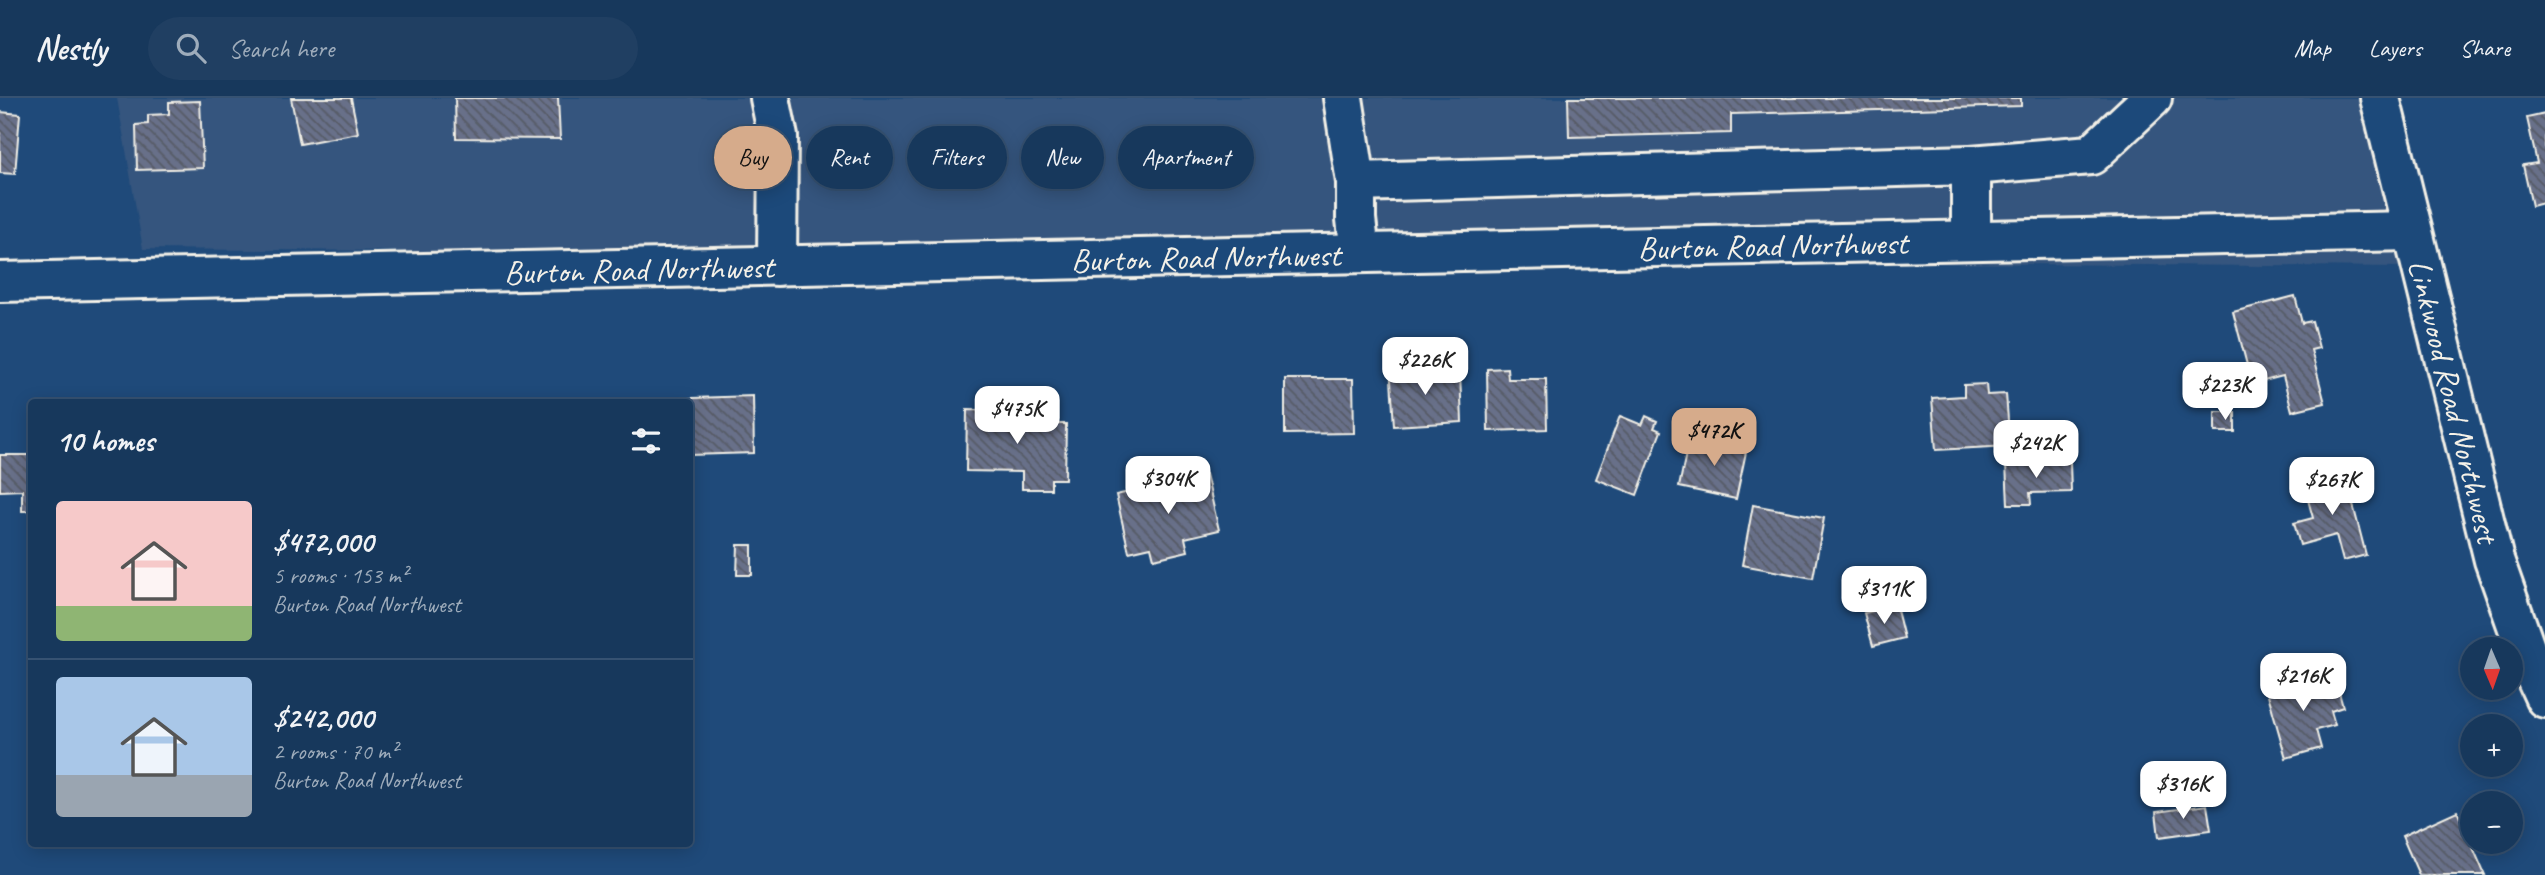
<!DOCTYPE html>
<html lang="en">
<head>
<meta charset="utf-8">
<style>
  body { margin:0; font-family:Caveat,sans-serif; background:#203f62; color:#f1f3f6; height:100vh; display:flex; flex-direction:column; font-size:26px; white-space:nowrap }
  * { box-sizing:border-box; margin:0 }
  p { font-size:23px; color:#9eacbb }
  .icon { flex:none; width:38px; height:38px; fill:none; stroke:currentColor; stroke-width:2; stroke-linecap:round; stroke-linejoin:round }
  .map { position:relative; flex:1; overflow:hidden }
  .details { position:absolute; left:28px; top:301px; width:665px; height:448px; display:flex; flex-direction:column; background:#17385c; border-radius:7px; box-shadow:0 4px 18px #0003,0 0 0 2px #365272 }
  .details>* { flex:none }
  .hud { position:absolute; left:714px; top:28px; width:665px; height:63px; display:flex; gap:14px }
  .needle { width:46px; rotate:178deg }
  .tools { position:absolute; left:2460px; top:539px; display:grid; gap:14px }
  .tools a { display:grid; place-items:center; width:63px; height:63px; border-radius:50%; background:#17385c; box-shadow:0 4px 18px #0003,0 0 0 2px #365272; font-size:35px }
  .price { position:absolute; translate:-50% -60px; padding:0 16px; border-radius:14px; background:#fff; color:#222; font-size:23px; line-height:46px; filter:drop-shadow(0 2px 4px #0008) }
  .price::after { content:''; position:absolute; left:50%; top:42px; width:21px; height:16px; margin-left:-10px; background:inherit; clip-path:polygon(0 0,100% 0,50% 100%) }
  .price.selected { background:#d6ab8b; color:#111 }
  ul { padding:0; list-style:none }
  li { display:flex; align-items:center; gap:21px; height:175px; padding:0 28px }
  li+li { border-top:2px solid #365272 }
  li span { display:grid; place-items:center; flex:none; width:196px; height:140px; border-radius:7px; color:#555 }
  li>.icon { margin-inline-start:auto }
  span .icon { width:84px; height:84px; fill:#fffc; stroke-width:1 }
  li b { font-size:30px }
  h2 { display:flex; justify-content:space-between; align-items:center; height:84px; padding:0 28px; font-size:30px }
  .chip { padding:0 24px; border-radius:32px; background:#17385c; box-shadow:0 4px 18px #0003,0 0 0 2px #365272; font-size:24px; line-height:63px }
  .chip.selected { background:#d6ab8b; color:#111 }
  header { display:flex; align-items:center; gap:42px; box-sizing:border-box; height:98px; padding:0 35px; background:#17385c; border-bottom:2px solid #365272 }
  header strong { font-size:33px }
  nav { display:flex; gap:38px; margin-inline-start:auto; font-size:24px }
  .search { width:490px; height:63px; background:#203f62; display:flex; align-items:center; gap:18px; box-sizing:border-box; padding:0 24px; border-radius:38px; color:#9eacbb; font-size:26px }
  .map>svg:first-child { display:block }
  .built { fill:#35557e }
  .building { fill:url(#building-back-hatch); stroke:#f4f1e8; stroke-width:2 }
  .lines { fill:none; stroke-linecap:round; stroke-linejoin:round }
  .minor-casing { stroke:#f4f1e8; stroke-width:44 }
  .minor { stroke:#1f4a7a; stroke-width:38 }
  .labels { text-anchor:middle; stroke-width:6; stroke-linejoin:round; paint-order:stroke }
  .street-label { font-size:33px; fill:#f4f1e8; stroke:#1f4a7a }
</style>
</head>
<body>
<header>
<strong>Nestly</strong>
<div class="search"><svg class="icon" aria-label="search" viewBox="0 0 24 24"><circle cx="10" cy="10" r="6"/><path d="M15 15l6 6"/></svg>Search here</div>
<nav><a>Map</a><a>Layers</a><a>Share</a></nav>
</header>
<div class="map">
<svg width="2545" height="777" viewBox="0 0 2545 777">
  <defs>
    <pattern id="building-back-hatch" width="6" height="6" patternUnits="userSpaceOnUse" patternTransform="scale(1.75)"><rect width="6" height="6" fill="#676f89"/><path d="M-1 5l2 2M0 0l6 6M5-1l2 2" fill="none" stroke="#565a64"/></pattern>
  </defs>
  <rect width="100%" height="100%" fill="#1f4a7a"/>
  <filter id="ink" filterUnits="userSpaceOnUse"><feTurbulence type="fractalNoise" baseFrequency=".0143" numOctaves="2"/><feDisplacementMap in="SourceGraphic" scale="14" xChannelSelector="R" yChannelSelector="G"/><feConvolveMatrix kernelMatrix="1 2 1 2 8 2 1 2 1" color-interpolation-filters="sRGB"/></filter>
  <g filter="url(#ink)">
    <!-- built -->
    <polygon class="built" points="117,0 2374,0 2406,169 143,151"/>
    <!-- building -->
    <g class="building">
      <polygon points="291,0 351,0 358,35 300,46"/>
      <polygon points="455,0 558,0 560,41 456,40"/>
      <polygon points="1568,0 2021,0 2021,8 1731,16 1731,35 1569,39"/>
      <polygon points="200,3 203,70 137,72 136,27 148,26 148,17 169,16 169,4"/>
      <polygon points="0,14 20,16 15,76 0,75"/>
      <polygon points="2545,16 2545,117 2543,105 2532,108 2523,67 2537,65 2527,20"/>
      <polygon points="2295,198 2302,225 2312,223 2319,250 2311,252 2325,305 2292,313 2283,278 2252,286 2233,214"/>
      <polygon points="1410,265 1410,278 1460,275 1462,324 1394,328 1390,267"/>
      <polygon points="1507,270 1508,281 1546,281 1547,331 1488,333 1487,271"/>
      <polygon points="1285,281 1353,281 1354,335 1285,336"/>
      <polygon points="1986,286 1987,297 2006,296 2010,348 1936,352 1932,300 1964,298 1964,287"/>
      <polygon points="753,298 754,355 690,357 690,304 663,304 663,301"/>
      <polygon points="967,312 1046,314 1046,326 1066,326 1065,381 1051,381 1051,391 1022,391 1022,374 966,373"/>
      <rect x="2215" y="314" width="20" height="20"/>
      <polygon points="1620,318 1642,327 1646,318 1657,323 1654,330 1661,333 1637,397 1596,381"/>
      <polygon points="1728,338 1741,341 1739,352 1746,354 1736,401 1679,389 1689,341 1726,349"/>
      <polygon points="0,357 32,357 32,413 22,413 22,392 0,393"/>
      <polygon points="2070,364 2071,394 2030,395 2031,406 2008,406 2006,366"/>
      <polygon points="1206,376 1219,432 1185,440 1188,453 1154,461 1151,449 1129,454 1116,397"/>
      <polygon points="2345,376 2366,457 2343,463 2336,437 2300,447 2294,425 2313,420 2304,387"/>
      <polygon points="1753,407 1824,420 1813,480 1742,467"/>
      <polygon points="738,447 752,447 752,477 737,477"/>
      <polygon points="1896,508 1904,540 1873,548 1864,515"/>
      <polygon points="2320,577 2324,591 2337,587 2343,609 2331,613 2335,627 2316,632 2321,650 2286,660 2267,593"/>
      <polygon points="2207,707 2211,732 2159,739 2156,714"/>
      <polygon points="2457,713 2485,777 2419,777 2402,738"/>
    </g>
    <g class="lines">
      <!-- minor casing -->
      <g class="minor-casing">
        <g id="minor">
          <polyline points="770,0 778,39 777,168"/>
          <polyline points="1343,0 1356,84 1356,121 1360,155"/>
          <path id="s1" d="M2380 0 2494 462 2535 578 2545 600"/>
          <polyline points="1971,67 2091,57 2152,0"/>
          <polyline points="1356,84 1971,67 1971,142"/>
          <path id="s2" d="M0 184 2412 133"/>
        </g>
      </g>
      <!-- minor -->
      <use href="#minor" class="minor"/>
    </g>
  </g>
  <g class="labels">
    <!-- street labels -->
    <g class="street-label">
      <text dy="12" stroke="none"><textPath href="#s2" startOffset="1773">Burton Road Northwest</textPath></text>
      <text dy="12" stroke="none"><textPath href="#s2" startOffset="1206">Burton Road Northwest</textPath></text>
      <text dy="12" stroke="none"><textPath href="#s2" startOffset="639">Burton Road Northwest</textPath></text>
      <text dy="12" stroke="none"><textPath href="#s1" startOffset="312">Linkwood Road Northwest</textPath></text>
    </g>
  </g>
</svg>
<div class="tools">
<a><svg class="needle" viewBox="-14 -14 28 28"><path d="M0-13l5 13h-10z" fill="#e53935"/><path d="M0 13l5-13h-10z" fill="#9eacbb"/></svg></a>
<a>+</a>
<a>−</a>
</div>
<b class="price" style="left:1425px;top:299px">$226K</b>
<b class="price" style="left:2225px;top:324px">$223K</b>
<b class="price" style="left:1017px;top:348px">$475K</b>
<b class="price selected" style="left:1714px;top:370px">$472K</b>
<b class="price" style="left:2036px;top:382px">$242K</b>
<b class="price" style="left:1168px;top:418px">$304K</b>
<b class="price" style="left:2332px;top:419px">$267K</b>
<b class="price" style="left:1884px;top:528px">$311K</b>
<b class="price" style="left:2303px;top:615px">$216K</b>
<b class="price" style="left:2183px;top:723px">$316K</b>
<div class="hud">
<a class="chip selected">Buy</a>
<a class="chip">Rent</a>
<a class="chip">Filters</a>
<a class="chip">New</a>
<a class="chip">Apartment</a>
</div>
<section class="details">
<h2>10 homes<svg class="icon" aria-label="filters" viewBox="0 0 24 24"><path d="M4 7h16M4 17h16"/><circle cx="9" cy="7" r="2"/><circle cx="15" cy="17" r="2"/></svg></h2>
<ul>
<li><span style="background:linear-gradient(#f6c9c9 75%,#8fb573 0)"><svg class="icon" aria-label="home" viewBox="0 0 24 24"><path d="M3 11l9-7 9 7M6 9v11h12V9"/></svg></span><div><b>$472,000</b><p>5 rooms · 153 m²</p><p>Burton Road Northwest</p></div></li>
<li><span style="background:linear-gradient(#a9c7e8 70%,#9aa5b1 0)"><svg class="icon" aria-label="home" viewBox="0 0 24 24"><path d="M3 11l9-7 9 7M6 9v11h12V9"/></svg></span><div><b>$242,000</b><p>2 rooms · 70 m²</p><p>Burton Road Northwest</p></div></li>
</ul>
</section>
</div>
</body>
</html>
